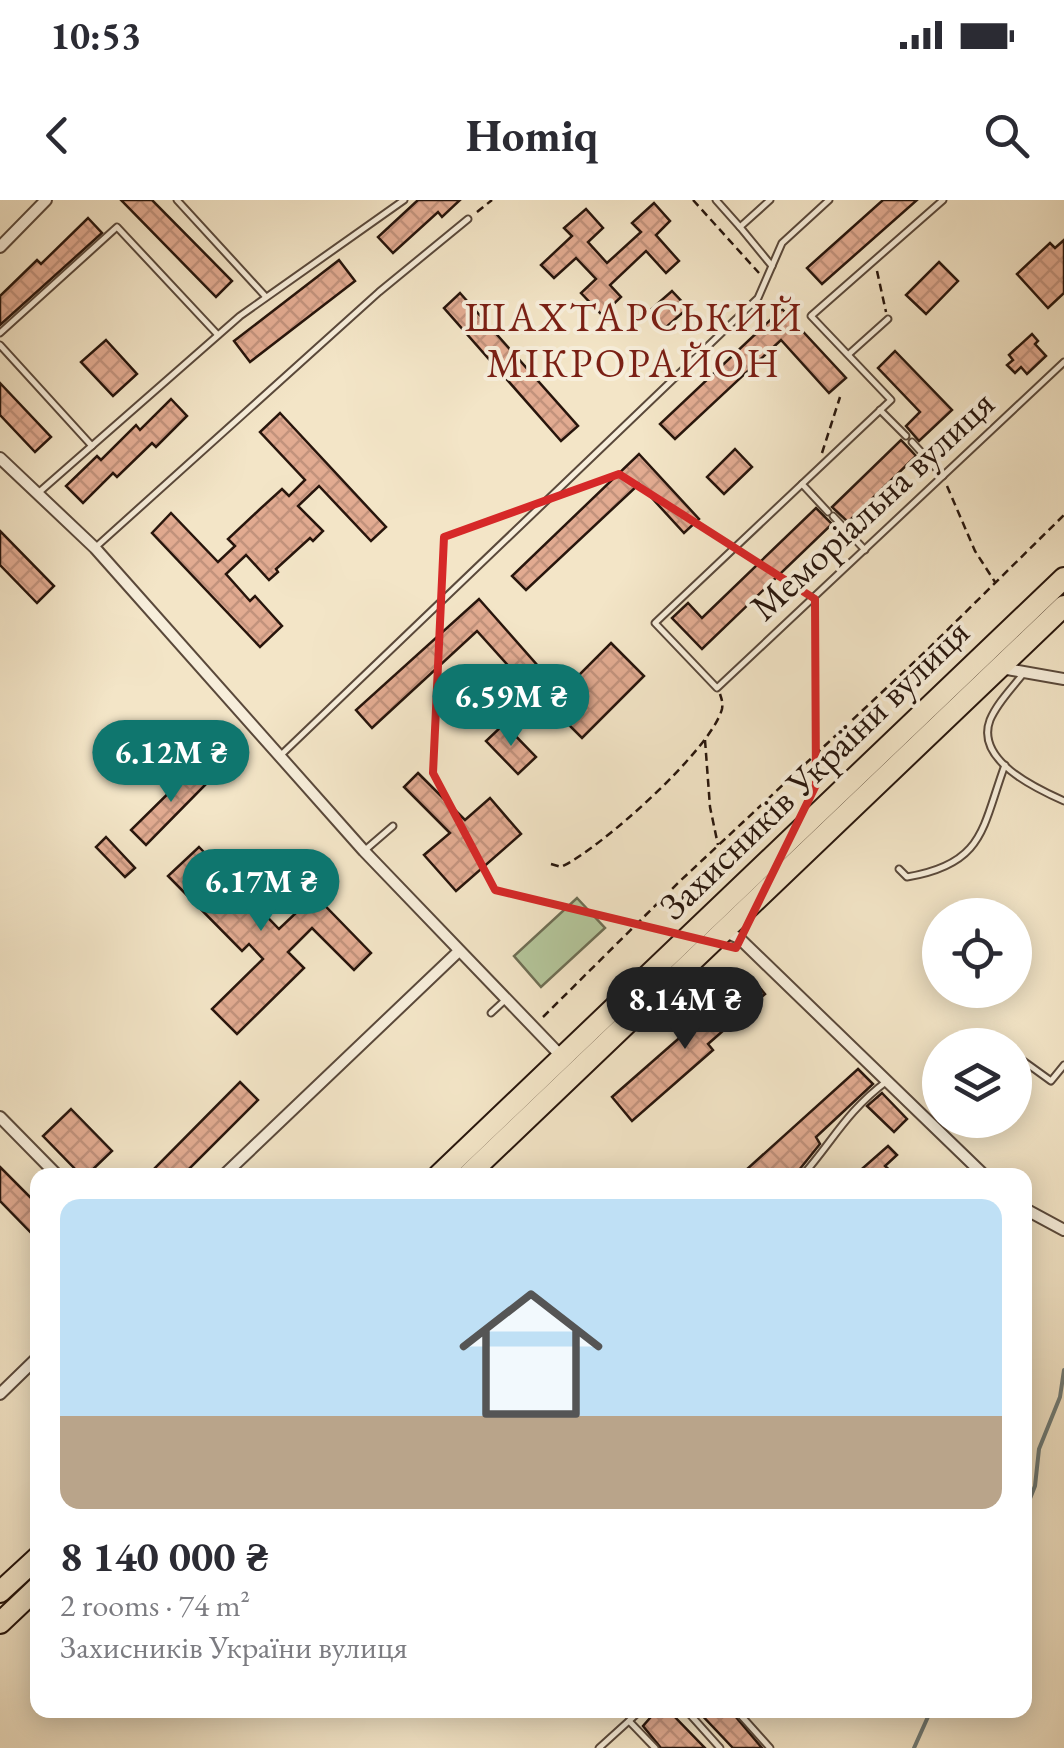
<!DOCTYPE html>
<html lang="en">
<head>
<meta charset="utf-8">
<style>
  body { margin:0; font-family:"EB Garamond",serif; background:#f2f2f3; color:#2b2b33; height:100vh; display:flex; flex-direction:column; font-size:38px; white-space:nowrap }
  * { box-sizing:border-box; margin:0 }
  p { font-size:32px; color:#7c7c81 }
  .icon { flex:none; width:55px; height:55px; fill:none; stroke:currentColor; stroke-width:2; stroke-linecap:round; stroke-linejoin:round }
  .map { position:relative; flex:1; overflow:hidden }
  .panel { position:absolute; left:30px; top:968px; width:1002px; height:550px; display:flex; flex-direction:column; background:#fff; border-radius:20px; box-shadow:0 5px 25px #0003 }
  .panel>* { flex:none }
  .controls { position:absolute; left:922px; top:698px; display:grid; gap:20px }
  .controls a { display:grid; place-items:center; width:110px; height:110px; border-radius:50%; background:#fff; box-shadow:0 5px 25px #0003; font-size:50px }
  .price { position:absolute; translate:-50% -85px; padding:0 22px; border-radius:35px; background:#0f766e; color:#fff; font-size:32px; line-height:65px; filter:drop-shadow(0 2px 5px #0008) }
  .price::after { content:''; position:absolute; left:50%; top:60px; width:30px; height:22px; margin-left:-15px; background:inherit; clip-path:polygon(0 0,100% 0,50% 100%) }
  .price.current { background:#222; color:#fff }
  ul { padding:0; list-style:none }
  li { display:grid; align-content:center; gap:20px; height:530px; padding:0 30px }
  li+li { border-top:2px solid #e1e1e2 }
  li span { display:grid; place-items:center; height:310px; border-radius:20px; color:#555 }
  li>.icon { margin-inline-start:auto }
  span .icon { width:180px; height:180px; fill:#fffc; stroke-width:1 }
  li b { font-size:42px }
  .status { display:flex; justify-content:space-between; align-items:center; height:70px; padding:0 50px; background:#fff; direction:ltr }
  .status svg { height:28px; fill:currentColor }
  header { display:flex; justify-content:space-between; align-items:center; height:130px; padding:0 30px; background:#fff; font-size:45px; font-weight:700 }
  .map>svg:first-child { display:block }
  .pitch { fill:#b4c69b; stroke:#6e6e54; stroke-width:2.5 }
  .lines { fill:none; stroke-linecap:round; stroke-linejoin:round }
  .stream { stroke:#6e7a76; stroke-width:4 }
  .building { fill:url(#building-cross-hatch); stroke:#27150c; stroke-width:2.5 }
  .lane-casing { stroke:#5a493b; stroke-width:9 }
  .street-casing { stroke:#5a493b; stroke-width:14 }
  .highway-casing { stroke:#27150c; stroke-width:24 }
  .path { stroke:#27150c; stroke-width:2.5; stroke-dasharray:8 5; stroke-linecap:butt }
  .lane { stroke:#f7eedb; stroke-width:5 }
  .street { stroke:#f7eedb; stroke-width:10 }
  .highway { stroke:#f3e5c7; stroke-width:20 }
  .marked { fill:none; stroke:#d62828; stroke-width:8; stroke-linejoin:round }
  .labels { text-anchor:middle; stroke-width:8; stroke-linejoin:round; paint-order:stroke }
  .street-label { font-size:38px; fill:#27150c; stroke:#f7eedb }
  .neighbourhood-label { font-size:40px; letter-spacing:2.5px; fill:#7a1f14; stroke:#f7eedb }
</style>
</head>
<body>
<div class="status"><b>10:53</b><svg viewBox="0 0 49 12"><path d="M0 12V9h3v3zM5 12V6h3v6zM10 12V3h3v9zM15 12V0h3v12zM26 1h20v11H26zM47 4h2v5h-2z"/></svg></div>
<header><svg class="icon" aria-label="back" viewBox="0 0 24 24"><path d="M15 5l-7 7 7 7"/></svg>Homiq<svg class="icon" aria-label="search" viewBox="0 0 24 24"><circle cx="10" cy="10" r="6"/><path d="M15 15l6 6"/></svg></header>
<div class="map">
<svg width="1064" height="1548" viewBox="0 0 1064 1548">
  <defs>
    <pattern id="building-cross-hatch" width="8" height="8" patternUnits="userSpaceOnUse" patternTransform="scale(2.5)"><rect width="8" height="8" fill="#e2ab91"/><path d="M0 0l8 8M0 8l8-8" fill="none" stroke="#c2927c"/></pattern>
  </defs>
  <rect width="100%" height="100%" fill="#f3e5c7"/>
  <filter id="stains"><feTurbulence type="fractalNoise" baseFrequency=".002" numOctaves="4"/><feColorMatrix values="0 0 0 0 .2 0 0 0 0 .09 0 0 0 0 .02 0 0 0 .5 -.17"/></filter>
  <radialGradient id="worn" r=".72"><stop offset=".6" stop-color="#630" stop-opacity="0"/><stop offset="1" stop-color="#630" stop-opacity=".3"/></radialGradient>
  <!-- pitch -->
  <polygon class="pitch" points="577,698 605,728 541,787 514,756"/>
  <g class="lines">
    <!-- stream -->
    <g class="stream">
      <polyline points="1025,1311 1035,1286 1039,1249 1060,1197 1064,1170"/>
      <polyline points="914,1548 931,1510"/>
    </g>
  </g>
  <!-- building -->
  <g class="building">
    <polygon points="121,0 152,0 232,81 216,97"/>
    <polygon points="418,0 460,0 442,17 438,12 393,53 378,37"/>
    <polygon points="883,0 917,0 822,84 807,68"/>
    <polygon points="654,3 670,21 656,35 679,61 666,73 646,51 610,85 621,97 602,115 581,93 596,79 576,58 554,78 541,65 572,36 564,28 586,9 603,28 588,42 607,63 641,32 632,23"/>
    <polygon points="88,18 102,33 0,125 0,96 37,60 41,64"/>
    <polygon points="1064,40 1064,93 1048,108 1017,74 1050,43 1055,48"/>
    <polygon points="339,60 355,81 250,162 234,141"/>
    <polygon points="939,62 958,81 926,114 906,95"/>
    <polygon points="672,91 688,108 664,129 648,112"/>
    <polygon points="460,93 578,226 561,241 444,108"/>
    <polygon points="782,109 846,178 829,193 781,140 675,239 660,224"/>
    <polygon points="1032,134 1038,141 1035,144 1046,156 1027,174 1021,167 1015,173 1007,165 1013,160 1009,155"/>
    <polygon points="106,140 137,174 113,196 81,162"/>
    <polygon points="895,151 952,210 919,241 906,226 920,212 878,168"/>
    <polygon points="0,183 51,237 35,252 0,215"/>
    <polygon points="171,199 187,216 156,247 152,243 117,277 113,273 83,303 66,286 97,256 101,260 136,225 140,230"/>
    <polygon points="280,213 386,327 371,341 319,286 298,306 323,331 313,341 310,338 276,369 278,372 269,380 246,355 226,374 250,401 255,396 282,426 260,447 152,333 171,313 218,362 235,346 228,339 259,310 282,289 289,296 305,280 260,232"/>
    <polygon points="901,240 916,256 848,322 832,307"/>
    <polygon points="735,249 752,267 724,294 707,277"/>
    <polygon points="639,254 699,319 684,333 639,284 526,390 512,376"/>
    <polygon points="816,308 832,324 702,449 672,418 688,403 702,418"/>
    <polygon points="0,331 54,386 37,403 0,365"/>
    <polygon points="479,399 538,466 522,481 477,431 372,528 356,510"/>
    <polygon points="611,443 644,476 582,538 549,505"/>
    <polygon points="504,524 536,557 518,574 486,541"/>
    <polygon points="197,565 211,579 146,645 131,630"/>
    <polygon points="418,573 465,620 490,598 521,634 456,691 424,655 450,633 404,587"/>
    <polygon points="106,637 135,668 125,677 96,647"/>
    <polygon points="199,647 279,729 297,712 280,695 298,678 371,753 354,770 312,728 288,752 304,768 237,834 212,809 263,759 249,744 242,751 168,676"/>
    <polygon points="750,776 765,794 708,844 713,850 632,921 612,897"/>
    <polygon points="858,869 873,884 816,937 820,944 795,975 751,975 746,970"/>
    <polygon points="240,882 258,900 183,975 148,975"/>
    <polygon points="882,893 907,919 894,932 867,906"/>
    <polygon points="71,909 112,951 87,975 81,975 43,936"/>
    <polygon points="888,946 897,955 885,966 895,975 855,975"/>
    <polygon points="0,967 38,1005 38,1040 0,1001"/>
    <polygon points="657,1510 668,1510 705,1548 661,1548 643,1526"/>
    <polygon points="697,1510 730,1510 762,1548 733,1548"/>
  </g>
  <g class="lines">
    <!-- lane casing -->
    <g class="lane-casing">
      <g id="lane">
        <polyline points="177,0 266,97"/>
        <polyline points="716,0 740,27 770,0"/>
        <polyline points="740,27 772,66"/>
        <polyline points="0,133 117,27 218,135"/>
        <polyline points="0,145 92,246"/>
        <polyline points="849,154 888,119"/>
        <polyline points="880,210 906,236"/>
        <polyline points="912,242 943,276"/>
        <polyline points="802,284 655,423 717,488 1064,162"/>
        <polyline points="37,294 240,116 404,0"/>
        <polyline points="828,312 802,284 891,200 811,116 943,0"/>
        <polyline points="833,316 865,350"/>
        <polyline points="97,346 379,92 468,19"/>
        <path d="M1023 474C1012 488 997 503 990 520 975 560 1035 588 1064 601"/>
        <polyline points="281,555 758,98 782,43 829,0"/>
        <polyline points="364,651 393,626"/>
        <path d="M899 669 907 677C985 664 982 627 1005 565"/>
        <polyline points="491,813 504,801"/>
        <polyline points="1015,855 1051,881 1064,865"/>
        <path d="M803 975C835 938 846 912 887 881"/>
        <polyline points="686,1510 720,1548"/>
        <polyline points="736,1510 770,1548"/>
        <polyline points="629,1521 655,1548"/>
        <polyline points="599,1548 641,1510"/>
      </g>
    </g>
    <!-- street casing -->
    <g class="street-casing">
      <g id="street">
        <polyline points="0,47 46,0"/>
        <polyline points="0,258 95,348 364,651 564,859"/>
        <polyline points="1001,468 1064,479"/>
        <polyline points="723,731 739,738 984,975"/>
        <polyline points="0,917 57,975"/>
        <polyline points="224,975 459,751"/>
        <polyline points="1025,1009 1064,1030"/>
        <polyline points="0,1194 38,1157"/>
      </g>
    </g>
    <!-- highway casing -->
    <g class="highway-casing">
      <g id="highway">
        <polyline points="439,975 1064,378"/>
        <polyline points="468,975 1064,406"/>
        <polyline points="0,1392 38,1357"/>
        <polyline points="0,1423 38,1387"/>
      </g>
    </g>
    <!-- path -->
    <g class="path">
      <polyline points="693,0 759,73"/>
      <polyline points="477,12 492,0"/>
      <polyline points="877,71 886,112"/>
      <polyline points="822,253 840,197"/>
      <polyline points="947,286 975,351 995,382"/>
      <polyline points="705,540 710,607 718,645"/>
      <path d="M551 664 561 667C600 649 711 550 722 509 723 503 722 500 720 494"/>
      <polyline points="543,817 679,682 925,452 1064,315"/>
    </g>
    <!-- lane -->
    <use href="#lane" class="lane"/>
    <!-- street -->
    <use href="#street" class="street"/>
    <!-- highway -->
    <use href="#highway" class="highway"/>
  </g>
  <!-- marked area -->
  <path class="marked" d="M619 274 815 399 816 585 736 748 495 690 433 573 444 337Z"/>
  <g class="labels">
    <!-- street labels -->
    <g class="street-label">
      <text transform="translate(872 305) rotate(-43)" y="13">Меморіальна вулиця</text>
      <text transform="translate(814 569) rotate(-44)" y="13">Захисників України вулиця</text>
    </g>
    <!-- neighbourhood labels -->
    <g class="neighbourhood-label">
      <text x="634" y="131">ШАХТАРСЬКИЙ<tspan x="634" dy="46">МІКРОРАЙОН</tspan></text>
    </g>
  </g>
  <rect width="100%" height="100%" filter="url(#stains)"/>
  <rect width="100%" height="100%" fill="url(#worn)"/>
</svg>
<div class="controls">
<a><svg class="icon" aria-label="locate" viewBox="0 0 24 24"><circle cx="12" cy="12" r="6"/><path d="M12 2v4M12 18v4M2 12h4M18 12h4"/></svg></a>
<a><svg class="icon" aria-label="layers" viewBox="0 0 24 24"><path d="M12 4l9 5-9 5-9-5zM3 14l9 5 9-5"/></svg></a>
</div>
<b class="price" style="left:511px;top:549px">6.59M ₴</b>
<b class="price" style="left:171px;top:605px">6.12M ₴</b>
<b class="price" style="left:261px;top:734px">6.17M ₴</b>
<b class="price current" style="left:685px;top:852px">8.14M ₴</b>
<section class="panel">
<ul>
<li><span style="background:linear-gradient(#bfe0f5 70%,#b9a48a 0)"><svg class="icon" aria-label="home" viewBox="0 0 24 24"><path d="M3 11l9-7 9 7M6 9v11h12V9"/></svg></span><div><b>8 140 000 ₴</b><p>2 rooms · 74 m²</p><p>Захисників України вулиця</p></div></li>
</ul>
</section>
</div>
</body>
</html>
